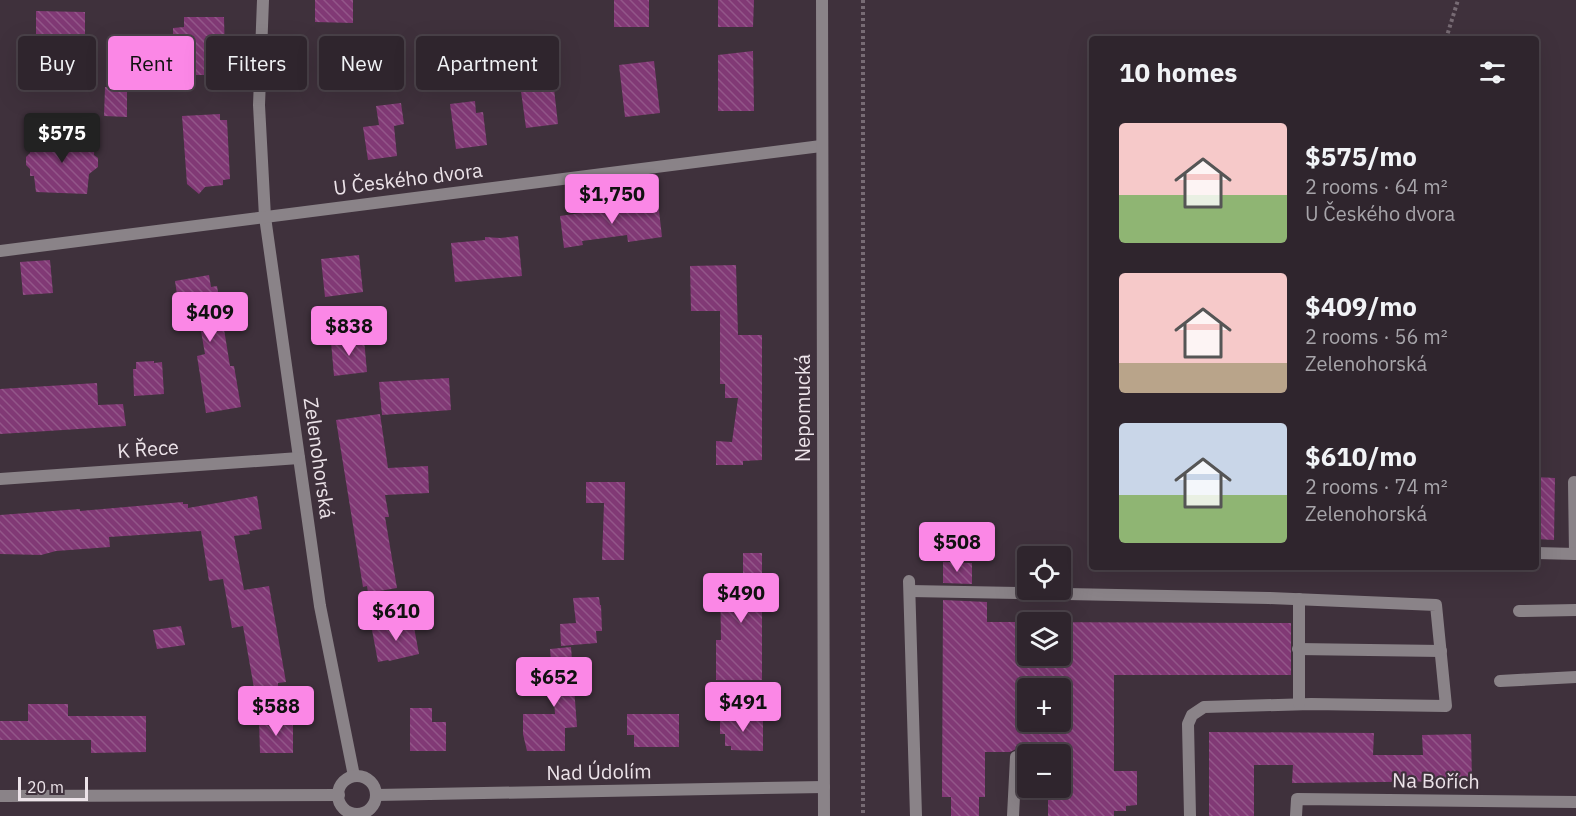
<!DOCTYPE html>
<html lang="en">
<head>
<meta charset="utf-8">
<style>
  body { margin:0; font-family:"IBM Plex Sans",sans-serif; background:#3b3139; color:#f1f3f6; height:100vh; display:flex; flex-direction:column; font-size:22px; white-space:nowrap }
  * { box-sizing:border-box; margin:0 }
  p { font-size:20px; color:#a7a5aa }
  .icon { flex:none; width:33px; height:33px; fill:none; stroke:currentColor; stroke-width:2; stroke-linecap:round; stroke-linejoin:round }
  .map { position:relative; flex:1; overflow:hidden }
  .sheet { position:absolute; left:1089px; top:36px; width:450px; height:534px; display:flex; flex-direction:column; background:#2f252d; border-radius:6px; box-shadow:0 6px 24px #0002,0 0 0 2px #4a4249 }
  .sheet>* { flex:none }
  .guide { position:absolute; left:18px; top:36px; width:570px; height:54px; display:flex; gap:12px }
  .fabs { position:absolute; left:1017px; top:546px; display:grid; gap:12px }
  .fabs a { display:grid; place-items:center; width:54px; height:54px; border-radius:6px; background:#2f252d; box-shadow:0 6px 24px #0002,0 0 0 2px #4a4249; font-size:30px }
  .scale { position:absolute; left:18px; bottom:15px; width:70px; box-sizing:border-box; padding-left:6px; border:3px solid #ece3e9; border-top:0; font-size:16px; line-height:21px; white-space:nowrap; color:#ece3e9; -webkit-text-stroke:4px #3f313c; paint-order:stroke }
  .price { position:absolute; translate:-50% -51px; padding:0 14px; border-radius:6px; background:#fb87e6; color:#111; font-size:20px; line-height:39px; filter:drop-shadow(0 2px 3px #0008) }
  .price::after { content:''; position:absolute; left:50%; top:36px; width:18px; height:14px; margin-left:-9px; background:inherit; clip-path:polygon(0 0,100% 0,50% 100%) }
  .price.on { background:#222; color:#fff }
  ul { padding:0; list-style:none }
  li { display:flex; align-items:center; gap:18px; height:150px; padding:0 30px }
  li span { display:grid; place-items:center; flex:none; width:168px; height:120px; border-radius:6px; color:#555 }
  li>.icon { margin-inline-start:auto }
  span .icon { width:72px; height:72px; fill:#fffc; stroke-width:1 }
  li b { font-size:26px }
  h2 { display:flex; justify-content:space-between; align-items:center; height:72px; padding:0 30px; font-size:26px }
  .pill { padding:0 21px; border-radius:6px; background:#2f252d; box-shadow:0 6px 24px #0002,0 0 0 2px #4a4249; font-size:21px; line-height:54px }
  .pill.on { background:#fb87e6; color:#111 }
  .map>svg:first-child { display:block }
  .building { fill:url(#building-back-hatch); fill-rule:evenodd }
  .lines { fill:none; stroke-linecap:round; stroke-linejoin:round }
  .path { stroke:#776b74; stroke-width:4; stroke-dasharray:3 3; stroke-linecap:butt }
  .service { stroke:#8a8388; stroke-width:12 }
  .minor { stroke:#8a8388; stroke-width:12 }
  .tertiary { stroke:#8a8388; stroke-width:12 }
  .labels { text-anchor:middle; stroke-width:4.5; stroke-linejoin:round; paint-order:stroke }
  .street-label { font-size:20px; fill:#ece3e9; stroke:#3f313c }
</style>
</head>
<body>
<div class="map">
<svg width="1576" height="816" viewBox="0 0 1576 816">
  <defs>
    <pattern id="building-back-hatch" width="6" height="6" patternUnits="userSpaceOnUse" patternTransform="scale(1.5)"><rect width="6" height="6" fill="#813975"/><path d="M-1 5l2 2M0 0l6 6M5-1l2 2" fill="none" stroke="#935689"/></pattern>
  </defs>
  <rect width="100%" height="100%" fill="#3f313c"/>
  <!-- building -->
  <g class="building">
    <polygon points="315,0 353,0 353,23 315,22"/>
    <rect x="614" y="0" width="35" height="27"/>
    <polygon points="718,0 754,0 753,27 718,27"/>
    <polygon points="36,11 85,12 85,41 79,41 79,61 41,60 41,50 36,50"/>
    <polygon points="184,17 224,17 225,57 222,58 221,75 188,75 188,58 173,58 173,28 184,27"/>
    <polygon points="753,51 754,111 718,111 718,55"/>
    <polygon points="654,61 660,113 625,117 619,65"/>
    <polygon points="553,80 558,124 526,128 520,84"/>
    <polygon points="105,87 127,88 127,117 104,116"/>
    <polygon points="475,101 476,113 483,112 487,145 456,149 450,104"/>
    <polygon points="401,103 404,124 394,126 397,156 368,160 363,127 379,125 376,106"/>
    <polygon points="220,114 220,120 227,120 230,179 223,180 223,185 205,187 199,194 187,184 182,116"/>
    <polygon points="35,136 95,137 94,155 98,158 98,167 89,174 87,194 36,192 34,176 30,176 30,169 26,165 26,157 30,153 31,144 35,144"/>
    <polygon points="658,202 662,237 628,242 627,235 582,241 583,245 564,248 560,216"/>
    <polygon points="518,236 522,276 455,282 451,243 485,240 485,237 500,238"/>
    <polygon points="359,255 363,292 325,297 321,259"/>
    <polygon points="50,260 53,293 23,295 20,262"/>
    <polygon points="736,265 738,335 762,335 762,460 743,461 743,465 716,465 716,441 732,442 738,398 725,398 725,384 720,384 720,311 691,311 690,266"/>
    <polygon points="209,275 211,287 217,286 230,366 234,366 241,407 206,413 197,356 205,354 198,314 192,315 192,312 180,315 175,281"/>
    <polygon points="364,339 367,372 334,376 331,342"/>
    <polygon points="154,361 154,363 162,362 164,394 134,396 133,369 136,369 136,362"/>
    <polygon points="449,378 451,410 382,415 379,382"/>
    <polygon points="97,383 98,405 123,404 126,426 0,434 0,389"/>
    <polygon points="380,414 388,468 428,466 429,493 385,495 389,517 385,517 397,588 368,593 367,586 363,587 336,420"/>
    <polygon points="1536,477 1555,478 1554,540 1536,539"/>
    <polygon points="586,482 625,482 624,560 602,560 604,503 586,503"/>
    <polygon points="257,496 262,529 249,531 250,534 234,536 244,590 269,586 286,682 278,683 278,689 259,692 259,687 254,688 243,626 232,628 223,579 209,581 201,531 109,537 110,547 56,551 41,555 0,554 0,515 80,509 80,511 183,502 183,504 188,504 188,508"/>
    <polygon points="743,553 762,553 762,680 716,680 716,640 721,640 720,578 743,578"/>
    <polygon points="943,562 972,563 972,584 943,583"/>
    <polygon points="599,597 600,605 601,605 602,631 596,631 597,643 561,646 560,624 576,623 573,598"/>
    <path d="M943 600 987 602V622L1291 623V675H1114V771H1137V805L1126 806V811H1114V816H1048V788H1060V754H1048V751L1022 752 1016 749 1010 752H985V797H979V816H951V797H942ZM1028 622H1060V656H1028ZM1028 688H1060V722H1028Z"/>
    <polygon points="413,622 419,654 389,661 388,660 378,662 372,630"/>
    <polygon points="181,626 185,645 157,649 153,630"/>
    <polygon points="571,647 577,727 565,728 565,751 527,751 523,734 523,714 555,714 550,649"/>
    <polygon points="28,704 68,704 68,716 146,716 146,752 91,753 91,740 0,740 0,721 28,721"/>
    <polygon points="410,708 432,708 432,722 446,722 446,751 410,751"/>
    <polygon points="627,714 679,714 679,747 634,747 634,735 627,735"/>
    <polygon points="720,717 763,717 763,751 731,750 731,746 725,746 725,734 720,734"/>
    <polygon points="259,721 293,721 293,753 260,753"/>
    <polygon points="1209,732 1374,733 1373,755 1423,755 1422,735 1471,734 1472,781 1292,783 1293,765 1254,765 1254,816 1209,816"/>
  </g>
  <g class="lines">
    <!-- path -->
    <g class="path">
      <polyline points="863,0 863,816"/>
      <polyline points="1446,39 1458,0"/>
    </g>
    <!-- service -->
    <g class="service">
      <polyline points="1574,482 1575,554"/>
      <polyline points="1536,553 1576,554"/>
      <polyline points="910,591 1269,598 1436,605 1446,706 1311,704 1204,707 1192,715 1188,724 1190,816"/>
      <polyline points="1519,611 1576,610"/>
      <polyline points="1298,649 1441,651"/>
      <polyline points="1500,681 1576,677"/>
      <polyline points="1299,704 1299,599"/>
      <polyline points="1013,816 1016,757"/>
    </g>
    <!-- minor -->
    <g class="minor">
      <polyline points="263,0 259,105 265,217 320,606 354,776"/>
      <polyline points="0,251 821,146"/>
      <polyline points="0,479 299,458"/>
      <polyline points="909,581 916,816"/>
      <circle cx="357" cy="795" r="19"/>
      <polyline points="376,795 824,787"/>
      <polyline points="0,796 339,795"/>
      <polyline points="1296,816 1297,799 1576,802"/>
    </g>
    <!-- tertiary -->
    <polyline class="tertiary" points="822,0 824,816"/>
  </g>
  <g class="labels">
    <!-- street labels -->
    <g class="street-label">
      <text transform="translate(408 179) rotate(-7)" y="7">U Českého dvora</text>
      <text transform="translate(803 408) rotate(-90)" y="7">Nepomucká</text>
      <text transform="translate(148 449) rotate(-4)" y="7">K Řece</text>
      <text transform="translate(319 458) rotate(82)" y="7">Zelenohorská</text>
      <text transform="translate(599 772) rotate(-1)" y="7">Nad Údolím</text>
      <text transform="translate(1436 781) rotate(1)" y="7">Na Bořích</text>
    </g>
  </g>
</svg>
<div class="fabs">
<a><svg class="icon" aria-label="locate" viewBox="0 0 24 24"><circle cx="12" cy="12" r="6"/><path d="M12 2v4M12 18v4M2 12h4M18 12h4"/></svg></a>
<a><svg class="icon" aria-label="layers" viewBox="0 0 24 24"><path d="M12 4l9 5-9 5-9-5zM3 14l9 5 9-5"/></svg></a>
<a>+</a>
<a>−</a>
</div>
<div class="scale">20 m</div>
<b class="price on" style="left:62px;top:164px">$575</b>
<b class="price" style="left:612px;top:225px">$1,750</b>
<b class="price" style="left:210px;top:343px">$409</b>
<b class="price" style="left:349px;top:357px">$838</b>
<b class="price" style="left:957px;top:573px">$508</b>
<b class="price" style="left:741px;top:624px">$490</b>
<b class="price" style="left:396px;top:642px">$610</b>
<b class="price" style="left:554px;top:708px">$652</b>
<b class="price" style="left:743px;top:733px">$491</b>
<b class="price" style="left:276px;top:737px">$588</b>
<div class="guide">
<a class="pill">Buy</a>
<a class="pill on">Rent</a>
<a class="pill">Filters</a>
<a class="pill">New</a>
<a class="pill">Apartment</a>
</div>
<section class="sheet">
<h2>10 homes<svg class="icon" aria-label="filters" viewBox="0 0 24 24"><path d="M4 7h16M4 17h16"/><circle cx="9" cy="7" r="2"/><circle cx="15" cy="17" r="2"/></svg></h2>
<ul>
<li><span style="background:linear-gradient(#f6c9c9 60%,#8fb573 0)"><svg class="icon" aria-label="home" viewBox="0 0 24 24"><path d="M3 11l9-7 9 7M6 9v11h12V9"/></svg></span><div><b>$575/mo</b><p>2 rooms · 64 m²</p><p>U Českého dvora</p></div></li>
<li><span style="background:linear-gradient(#f6c9c9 75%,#b9a48a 0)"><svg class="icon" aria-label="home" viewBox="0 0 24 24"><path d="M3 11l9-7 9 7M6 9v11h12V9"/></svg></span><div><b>$409/mo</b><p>2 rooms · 56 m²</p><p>Zelenohorská</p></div></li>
<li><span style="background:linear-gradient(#c9d6e8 60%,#8fb573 0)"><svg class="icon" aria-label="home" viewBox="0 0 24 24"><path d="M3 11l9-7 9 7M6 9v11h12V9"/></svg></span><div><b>$610/mo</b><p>2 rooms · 74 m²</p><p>Zelenohorská</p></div></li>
</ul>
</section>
</div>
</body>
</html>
